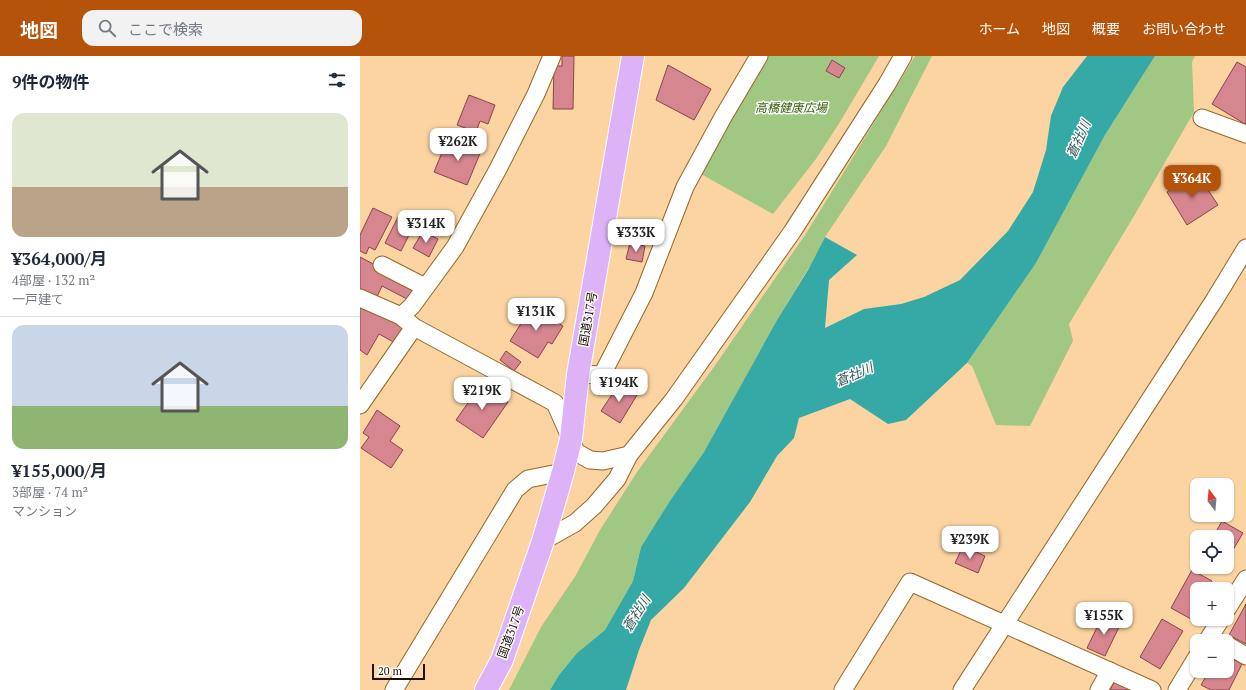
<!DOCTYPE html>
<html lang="ja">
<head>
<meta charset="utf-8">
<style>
  body { margin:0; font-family:"PT Serif","Noto Sans JP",serif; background:#f2f2f3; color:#1f2937; height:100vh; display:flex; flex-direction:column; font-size:15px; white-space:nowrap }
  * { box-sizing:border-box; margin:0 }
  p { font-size:13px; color:#747a83 }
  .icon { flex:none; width:22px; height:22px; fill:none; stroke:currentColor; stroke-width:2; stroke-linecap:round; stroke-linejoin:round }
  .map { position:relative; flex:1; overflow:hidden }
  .sheet { display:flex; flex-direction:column; background:#fff; width:360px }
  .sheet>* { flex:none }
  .needle { width:26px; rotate:344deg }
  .buttons { position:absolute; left:830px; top:422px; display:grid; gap:8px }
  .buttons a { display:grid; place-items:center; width:44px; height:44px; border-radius:8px; background:#fff; box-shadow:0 1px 3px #0004; font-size:20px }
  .scale { position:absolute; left:12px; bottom:10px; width:53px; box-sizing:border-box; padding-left:4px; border:2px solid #200f00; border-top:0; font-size:11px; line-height:14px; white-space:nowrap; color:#200f00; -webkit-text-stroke:3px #fcfcfc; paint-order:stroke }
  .price { position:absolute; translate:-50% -34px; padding:0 9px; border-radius:8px; background:#fff; color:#222; font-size:13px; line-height:26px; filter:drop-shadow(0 1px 2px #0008) }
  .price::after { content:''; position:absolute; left:50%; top:24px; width:12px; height:9px; margin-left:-6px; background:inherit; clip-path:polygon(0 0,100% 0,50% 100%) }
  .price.current { background:#b45309; color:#fff }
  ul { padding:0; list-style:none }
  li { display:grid; align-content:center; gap:8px; height:212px; padding:0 12px }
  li+li { border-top:1px solid #e0e1e3 }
  li span { display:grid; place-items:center; height:124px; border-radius:12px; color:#555 }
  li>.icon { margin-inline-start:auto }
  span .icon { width:72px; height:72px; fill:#fffc; stroke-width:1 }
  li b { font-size:17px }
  h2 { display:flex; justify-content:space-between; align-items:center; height:48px; padding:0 12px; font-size:17px }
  header { display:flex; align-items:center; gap:24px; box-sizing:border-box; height:56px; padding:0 20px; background:#b45309; color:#fff }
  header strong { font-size:19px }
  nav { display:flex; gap:22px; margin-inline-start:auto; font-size:14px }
  .search { width:280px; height:36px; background:#f2f2f3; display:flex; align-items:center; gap:10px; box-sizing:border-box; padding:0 14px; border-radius:12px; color:#747a83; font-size:15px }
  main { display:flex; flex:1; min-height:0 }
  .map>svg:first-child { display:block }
  .green { fill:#a0c883 }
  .water { fill:#35a9a6 }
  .building { fill:#d5868f; stroke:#8b434d }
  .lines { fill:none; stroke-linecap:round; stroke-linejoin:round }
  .minor-casing { stroke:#946726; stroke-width:19 }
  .highway-casing { stroke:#fff; stroke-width:24 }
  .minor { stroke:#fff; stroke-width:17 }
  .highway { stroke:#ddb2f6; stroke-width:22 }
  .labels { text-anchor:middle; stroke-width:3; stroke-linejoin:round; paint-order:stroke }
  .park-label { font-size:12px; font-style:italic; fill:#3a620d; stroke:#fcfcfc }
  .street-label { font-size:12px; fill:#200f00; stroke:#fcfcfc }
  .water-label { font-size:13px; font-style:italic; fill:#345654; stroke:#fcfcfc }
</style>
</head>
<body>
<header>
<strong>地図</strong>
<div class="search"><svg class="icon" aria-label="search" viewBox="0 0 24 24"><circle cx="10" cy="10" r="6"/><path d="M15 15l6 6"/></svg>ここで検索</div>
<nav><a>ホーム</a><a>地図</a><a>概要</a><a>お問い合わせ</a></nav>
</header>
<main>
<section class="sheet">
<h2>9件の物件<svg class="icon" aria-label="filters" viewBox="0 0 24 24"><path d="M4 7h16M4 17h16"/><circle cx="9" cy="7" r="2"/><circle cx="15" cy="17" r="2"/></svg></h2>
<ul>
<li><span style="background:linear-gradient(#dfe7d0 60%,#b9a48a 0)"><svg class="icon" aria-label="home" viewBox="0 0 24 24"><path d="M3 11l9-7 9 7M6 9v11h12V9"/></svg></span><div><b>¥364,000/月</b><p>4部屋 · 132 m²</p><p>一戸建て</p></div></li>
<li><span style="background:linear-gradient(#c9d6e8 65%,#8fb573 0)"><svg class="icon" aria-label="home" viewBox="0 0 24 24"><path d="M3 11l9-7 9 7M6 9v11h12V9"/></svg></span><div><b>¥155,000/月</b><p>3部屋 · 74 m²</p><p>マンション</p></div></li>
</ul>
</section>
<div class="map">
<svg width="886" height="634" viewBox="0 0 886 634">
  <rect width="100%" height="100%" fill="#fcd4a2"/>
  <!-- green -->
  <g class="green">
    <polygon points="404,0 519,0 480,66 456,103 413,158 339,117"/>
    <polygon points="555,0 572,0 526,90 465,181 451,208 417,264 344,396 308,449 281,491 273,525 245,574 217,597 199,619 190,634 149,634 181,571 216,519 240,474 277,416 356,308 447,176"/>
    <polygon points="795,0 835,0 832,6 834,56 774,160 709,268 713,285 670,370 636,369 612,310 607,307 676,207 745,79"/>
  </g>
  <!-- water -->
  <polygon class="water" points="727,0 795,0 745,79 676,207 607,307 546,364 528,368 490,343 439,362 434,382 417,400 390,446 324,532 291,564 279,594 266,634 190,634 199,619 217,597 245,574 273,525 281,491 310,445 344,396 417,264 448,214 465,181 497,199 469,224 465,272 504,253 541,248 564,241 600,224 648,175 673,136 686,94 691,60 703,31"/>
  <!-- building -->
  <g class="building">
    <polygon points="202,0 214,0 213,53 193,53 194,10 202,10"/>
    <polygon points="472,4 485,12 479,22 466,15"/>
    <polygon points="877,6 886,11 886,66 885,68 852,48"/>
    <polygon points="308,9 351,33 334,64 296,44"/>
    <polygon points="109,39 135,49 128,68 120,65 116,76 97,69"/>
    <polygon points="88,82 121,95 107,129 74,116"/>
    <polygon points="837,117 858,149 827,169 807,136"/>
    <polygon points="13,152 32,161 15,194 9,191 6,198 0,195 0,179"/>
    <polygon points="38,161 54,169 41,195 25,187"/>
    <polygon points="63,175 78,183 69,201 53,192"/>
    <polygon points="270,187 285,190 282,206 266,203"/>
    <polygon points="0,201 57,231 49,244 22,230 15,245 0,237"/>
    <polygon points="0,242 47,270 37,288 19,278 7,299 0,294"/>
    <polygon points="172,250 203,270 192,288 188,286 178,302 150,285"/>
    <polygon points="146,295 161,306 154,315 140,304"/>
    <polygon points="122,327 148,346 123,382 96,364"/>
    <polygon points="259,328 277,339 260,367 241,355"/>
    <polygon points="17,354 40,370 30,385 43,394 31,412 1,392 9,381 3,377"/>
    <polygon points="862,465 883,477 867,504 867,481 853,481"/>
    <polygon points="603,490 625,500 618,517 595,507"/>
    <polygon points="832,514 852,525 848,533 837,533 837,553 831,563 811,552"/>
    <polygon points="886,548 886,588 869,579"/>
    <polygon points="743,559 761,567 745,600 727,592"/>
    <polygon points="802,563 823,575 800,613 780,601"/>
    <polygon points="867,600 882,608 869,634 851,634 841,629 849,615 867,615"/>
    <polygon points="757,621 782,634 750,634"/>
  </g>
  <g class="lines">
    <!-- minor casing -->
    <g class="minor-casing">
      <g id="minor">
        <polyline points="842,62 886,78"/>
        <polyline points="22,209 65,231"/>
        <polyline points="0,242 41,260 54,271 195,347 211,383 216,396 230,404 243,405 269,399"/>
        <polyline points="41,260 52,250 95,191 138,113 176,38 192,0"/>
        <polyline points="218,318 242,319 284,237 325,131 363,61 399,0"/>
        <polyline points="0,349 54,271"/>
        <polyline points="183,485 215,467 234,450 257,423 269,399 314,343 432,176 527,28 543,0"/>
        <polyline points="867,553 886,523"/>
        <polyline points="847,585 861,563"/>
        <polyline points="867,589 886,600"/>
        <polyline points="34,634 155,434 168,423 203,416"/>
        <polyline points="483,634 550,526 792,634"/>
        <polyline points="602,634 855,243 886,192"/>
        <polyline points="739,634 750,615"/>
        <polyline points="817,634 837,601"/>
      </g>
    </g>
    <!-- highway casing -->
    <g class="highway-casing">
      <polyline id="highway" points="126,634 142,604 183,485 203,416 211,383 218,318 273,0"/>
    </g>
    <!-- minor -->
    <use href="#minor" class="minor"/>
    <!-- highway -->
    <use href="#highway" class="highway"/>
  </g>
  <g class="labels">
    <!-- park labels -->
    <g class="park-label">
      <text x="431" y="56">高橋健康広場</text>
    </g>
    <!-- street labels -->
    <g class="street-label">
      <text transform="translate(228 263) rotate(-80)" y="4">国道317号</text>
      <text transform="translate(151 576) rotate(-70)" y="4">国道317号</text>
    </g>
    <!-- water labels -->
    <g class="water-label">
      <text transform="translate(718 83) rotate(-66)" y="5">蒼社川</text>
      <text transform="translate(494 318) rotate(-23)" y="5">蒼社川</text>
      <text transform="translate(276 557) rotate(-58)" y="5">蒼社川</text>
    </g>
  </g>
</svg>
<div class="buttons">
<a><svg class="needle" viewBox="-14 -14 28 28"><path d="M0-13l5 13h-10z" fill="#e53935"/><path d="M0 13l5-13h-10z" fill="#747a83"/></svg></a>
<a><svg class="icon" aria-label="locate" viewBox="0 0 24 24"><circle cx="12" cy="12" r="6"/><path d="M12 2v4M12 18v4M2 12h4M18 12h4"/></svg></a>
<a>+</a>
<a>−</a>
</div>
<div class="scale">20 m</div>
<b class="price" style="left:98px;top:106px">¥262K</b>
<b class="price current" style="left:832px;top:143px">¥364K</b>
<b class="price" style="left:66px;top:188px">¥314K</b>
<b class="price" style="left:276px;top:197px">¥333K</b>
<b class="price" style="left:176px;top:276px">¥131K</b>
<b class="price" style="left:259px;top:347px">¥194K</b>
<b class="price" style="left:122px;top:355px">¥219K</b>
<b class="price" style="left:610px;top:504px">¥239K</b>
<b class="price" style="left:744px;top:580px">¥155K</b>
</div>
</main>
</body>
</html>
